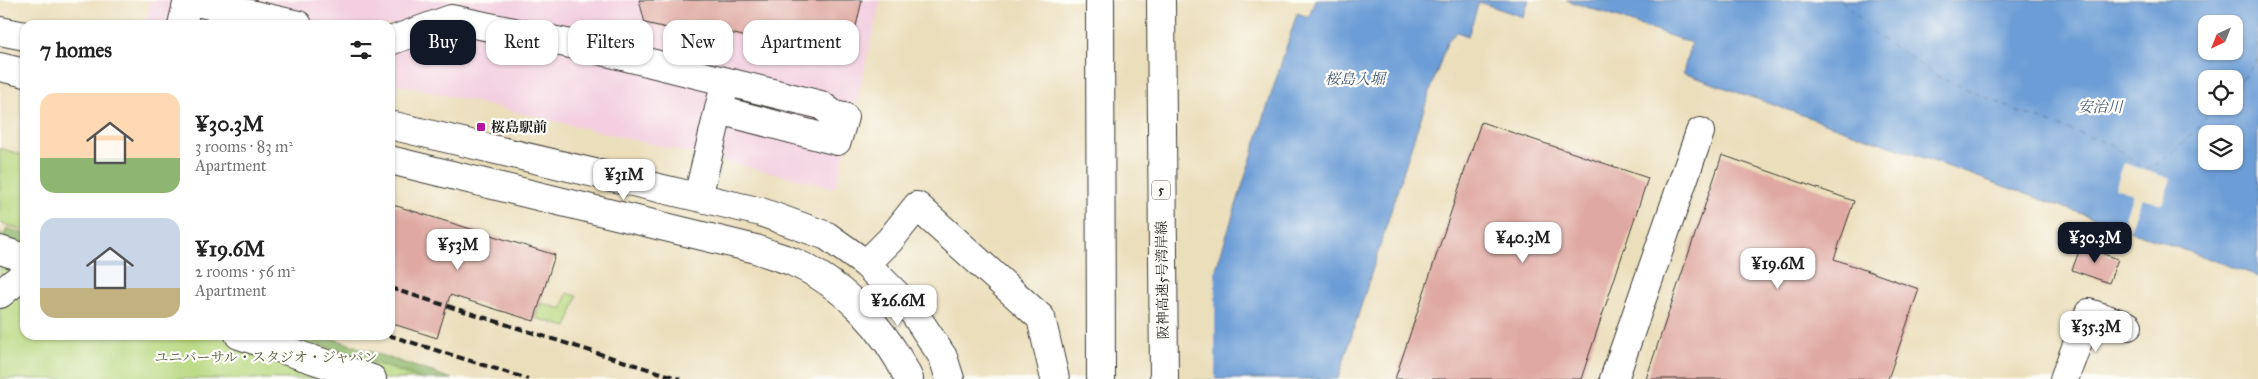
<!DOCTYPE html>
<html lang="en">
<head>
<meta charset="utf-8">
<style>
  body { margin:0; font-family:"IM FELL Great Primer","Noto Serif JP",serif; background:#f2f2f2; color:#222; height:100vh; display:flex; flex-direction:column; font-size:19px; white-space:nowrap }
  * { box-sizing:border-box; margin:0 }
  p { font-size:16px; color:#767676 }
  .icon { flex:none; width:28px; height:28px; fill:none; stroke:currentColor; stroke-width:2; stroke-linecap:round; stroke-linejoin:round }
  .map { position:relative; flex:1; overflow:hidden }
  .panel { position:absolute; left:20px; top:20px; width:375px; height:320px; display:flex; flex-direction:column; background:#fff; border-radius:15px; box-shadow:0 1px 4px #0004 }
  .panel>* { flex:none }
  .guide { position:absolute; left:410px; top:20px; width:475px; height:45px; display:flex; gap:10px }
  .needle { width:32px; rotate:223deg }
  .buttons { position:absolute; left:2198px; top:15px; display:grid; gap:10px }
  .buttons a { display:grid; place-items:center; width:45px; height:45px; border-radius:10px; background:#fff; box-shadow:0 1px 4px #0004; font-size:25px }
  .price { position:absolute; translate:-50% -42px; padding:0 11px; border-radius:10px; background:#fff; color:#222; font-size:16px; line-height:32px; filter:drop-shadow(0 1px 2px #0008) }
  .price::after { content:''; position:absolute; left:50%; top:30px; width:15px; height:11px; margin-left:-8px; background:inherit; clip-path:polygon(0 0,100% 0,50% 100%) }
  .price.current { background:#111827; color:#fff }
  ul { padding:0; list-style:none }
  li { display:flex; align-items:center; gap:15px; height:125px; padding:0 20px }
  li span { display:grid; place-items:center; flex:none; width:140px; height:100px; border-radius:15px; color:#555 }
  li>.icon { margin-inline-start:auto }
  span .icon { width:60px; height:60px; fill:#fffc; stroke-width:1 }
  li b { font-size:21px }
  h2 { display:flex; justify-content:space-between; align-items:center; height:60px; padding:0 20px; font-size:21px }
  .tag { padding:0 18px; border-radius:15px; background:#fff; box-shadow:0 1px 4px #0004; font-size:18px; line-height:45px }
  .tag.current { background:#111827; color:#fff }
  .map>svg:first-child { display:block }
  .built { fill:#f3cfe0 }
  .green { fill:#b8d880; stroke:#6a7a4e }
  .forest { fill:#92b86e; stroke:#576a45 }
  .water { fill:#6c9dd6; stroke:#445c79; fill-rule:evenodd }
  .pier { fill:#ebdebb }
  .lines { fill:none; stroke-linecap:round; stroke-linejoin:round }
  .ferry { stroke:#445c79; stroke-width:1; stroke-dasharray:6 5; stroke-linecap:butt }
  .building { fill:#dfa8a1 }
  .minor-casing { stroke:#3b3934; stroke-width:30 }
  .highway-casing { stroke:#3b3934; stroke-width:30 }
  .minor { stroke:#fff; stroke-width:28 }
  .highway { stroke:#fff; stroke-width:28 }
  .rail { stroke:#1c1c1c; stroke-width:4; stroke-dasharray:8 4; stroke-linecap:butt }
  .poi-dot { fill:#b5179e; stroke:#fdfcf7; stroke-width:2 }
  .labels { text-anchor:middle; stroke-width:4.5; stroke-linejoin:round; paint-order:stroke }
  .shield { fill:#fdfcf7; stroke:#605f5e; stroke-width:1 }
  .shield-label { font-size:12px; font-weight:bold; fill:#1c1c1c }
  .poi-label { font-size:14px; font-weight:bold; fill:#1c1c1c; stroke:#fdfcf7; text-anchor:start }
  .street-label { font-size:14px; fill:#1c1c1c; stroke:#fdfcf7 }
  .park-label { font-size:14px; fill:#535e3f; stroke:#fdfcf7 }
  .water-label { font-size:15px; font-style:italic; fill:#445c79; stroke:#fdfcf7 }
</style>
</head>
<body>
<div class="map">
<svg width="2258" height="379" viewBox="0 0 2258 379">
  <rect width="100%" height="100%" fill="#fdfcf7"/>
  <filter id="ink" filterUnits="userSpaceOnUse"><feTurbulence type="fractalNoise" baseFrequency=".02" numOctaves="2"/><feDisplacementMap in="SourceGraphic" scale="10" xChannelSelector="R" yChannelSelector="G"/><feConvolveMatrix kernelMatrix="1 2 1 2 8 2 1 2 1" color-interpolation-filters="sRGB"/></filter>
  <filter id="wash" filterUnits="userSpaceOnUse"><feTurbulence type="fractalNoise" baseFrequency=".0096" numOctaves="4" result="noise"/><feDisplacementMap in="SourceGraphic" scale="20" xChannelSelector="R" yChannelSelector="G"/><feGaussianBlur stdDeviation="1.12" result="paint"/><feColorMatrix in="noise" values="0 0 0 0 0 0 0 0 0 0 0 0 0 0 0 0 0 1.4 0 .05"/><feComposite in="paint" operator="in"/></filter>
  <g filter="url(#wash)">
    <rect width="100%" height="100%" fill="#ebdebb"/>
    <!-- built -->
    <polygon class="built" points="151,0 881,0 836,188 390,82 390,25 149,25 145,24"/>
    <!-- green -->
    <g class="green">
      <polygon points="0,148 25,156 25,231 0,223"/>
      <polygon points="0,233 25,241 25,335 294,335 423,379 0,379"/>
      <polygon points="567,293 577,296 567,327 535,318 541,303 562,309"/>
    </g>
    <!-- forest -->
    <g class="forest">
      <polygon points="7,228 25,234 25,245 4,237"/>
      <polygon points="292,335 322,335 452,379 422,379"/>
    </g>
    <!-- water -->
    <g class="water">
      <polygon points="1315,0 1529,0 1523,17 1479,2 1468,36 1457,32 1448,40 1415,135 1338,379 1181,379 1297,13 1309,17"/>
      <path d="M1566 0H2258V276L1683 73 1691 43ZM2206 24H2234V51H2206ZM2206 79H2234V106H2206ZM2206 134H2234V161H2206Z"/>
    </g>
    <!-- pier -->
    <g class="pier">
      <polygon points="2124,163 2171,179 2162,204 2142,198 2130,230 2122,227 2133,194 2115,188"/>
      <polygon points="1215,262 1215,379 1179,379 1179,378"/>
    </g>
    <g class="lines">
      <!-- ferry -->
      <g class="ferry">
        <polyline points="1841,0 1876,35 1939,77 2020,112 2112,145 2147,170 2177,149 2217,106"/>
        <polyline points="2234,87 2258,59"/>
      </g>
    </g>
    <g id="blocks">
      <!-- building -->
      <g class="building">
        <polygon points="639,0 862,0 848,61 705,27 703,36 645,23"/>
        <polygon points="1481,122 1648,178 1581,379 1395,379"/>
        <polygon points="1722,155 1854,201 1834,259 1919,289 1888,379 1646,379"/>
        <polygon points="390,204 555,255 534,321 450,295 437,338 390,323"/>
        <polygon points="2081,246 2118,259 2109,283 2072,270"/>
      </g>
    </g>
  </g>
  <g filter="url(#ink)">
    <use href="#blocks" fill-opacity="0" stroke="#3b3934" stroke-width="1"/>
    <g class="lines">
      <!-- minor casing -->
      <g class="minor-casing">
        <g id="minor">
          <polyline points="182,25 188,0 298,25"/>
          <polyline points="0,31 25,36"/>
          <polyline points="390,41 451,19 590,48 821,105 834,115 844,117 837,141 719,110"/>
          <polyline points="0,67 25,73"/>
          <polyline points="390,125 761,212 827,236 866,264 912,310 943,357 950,379"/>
          <path d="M390 160 756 249C768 254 781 257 793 262 844 284 886 330 909 379"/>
          <polyline points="698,197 723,92"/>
          <polyline points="0,250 25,258"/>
          <polyline points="866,264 890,240 917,206 1041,318 1055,379"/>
          <polyline points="0,294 25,274"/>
          <polyline points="239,335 372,379"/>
          <polyline points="1614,379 1700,132"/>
          <polyline points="2064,379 2089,313 2128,326"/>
        </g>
      </g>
      <!-- highway casing -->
      <g class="highway-casing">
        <g id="highway">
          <polyline points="1100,0 1101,379"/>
          <polyline points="1161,0 1164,379"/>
        </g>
      </g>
      <!-- minor -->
      <use href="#minor" class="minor"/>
      <!-- highway -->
      <use href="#highway" class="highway"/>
      <!-- rail -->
      <g class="rail">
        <polyline points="390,288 680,379"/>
        <polyline points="388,335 528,379"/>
      </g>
    </g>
  </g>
  <!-- markers -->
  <rect class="poi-dot" x="476" y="122" width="10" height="10" rx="2.5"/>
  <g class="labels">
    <!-- shield labels -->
    <rect class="shield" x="1152" y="180.5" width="18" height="19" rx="4"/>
    <g class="shield-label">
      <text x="1161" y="194">5</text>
    </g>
    <!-- poi labels -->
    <g class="poi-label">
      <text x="491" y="132">桜島駅前</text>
    </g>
    <!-- street labels -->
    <g class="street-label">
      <text transform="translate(1162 280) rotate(-91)" y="5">阪神高速5号湾岸線</text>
    </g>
    <!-- park labels -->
    <g class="park-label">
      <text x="266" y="362">ユニバーサル・スタジオ・ジャパン</text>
    </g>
    <!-- water labels -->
    <g class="water-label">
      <text x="1355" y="84">桜島入堀</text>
      <text x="2100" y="112">安治川</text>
    </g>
  </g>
</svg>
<div class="buttons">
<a><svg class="needle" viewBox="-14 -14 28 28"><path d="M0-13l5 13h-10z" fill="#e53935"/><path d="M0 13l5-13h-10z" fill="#767676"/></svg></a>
<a><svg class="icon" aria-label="locate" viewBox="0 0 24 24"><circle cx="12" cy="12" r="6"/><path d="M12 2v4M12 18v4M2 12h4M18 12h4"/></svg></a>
<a><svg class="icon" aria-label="layers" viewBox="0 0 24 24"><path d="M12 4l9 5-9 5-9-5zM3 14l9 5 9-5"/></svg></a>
</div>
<b class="price" style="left:624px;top:201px">¥31M</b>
<b class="price" style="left:1523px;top:264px">¥40.3M</b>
<b class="price current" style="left:2095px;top:264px">¥30.3M</b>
<b class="price" style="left:458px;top:271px">¥53M</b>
<b class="price" style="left:1778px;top:290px">¥19.6M</b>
<b class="price" style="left:898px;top:327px">¥26.6M</b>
<b class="price" style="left:2096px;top:353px">¥35.3M</b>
<div class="guide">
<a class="tag current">Buy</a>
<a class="tag">Rent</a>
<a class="tag">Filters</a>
<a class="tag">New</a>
<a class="tag">Apartment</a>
</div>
<section class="panel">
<h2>7 homes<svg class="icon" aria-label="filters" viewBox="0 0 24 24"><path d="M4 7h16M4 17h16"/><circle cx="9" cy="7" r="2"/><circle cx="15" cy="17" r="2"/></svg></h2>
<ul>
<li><span style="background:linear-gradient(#ffd9b3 65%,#8fb573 0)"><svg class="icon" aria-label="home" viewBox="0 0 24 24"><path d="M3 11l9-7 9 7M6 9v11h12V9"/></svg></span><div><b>¥30.3M</b><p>3 rooms · 83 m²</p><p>Apartment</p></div></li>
<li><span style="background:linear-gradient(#c9d6e8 70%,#c2b280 0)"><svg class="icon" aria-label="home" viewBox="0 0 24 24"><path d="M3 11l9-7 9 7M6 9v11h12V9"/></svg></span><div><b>¥19.6M</b><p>2 rooms · 56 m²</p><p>Apartment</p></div></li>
</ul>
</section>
</div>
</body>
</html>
